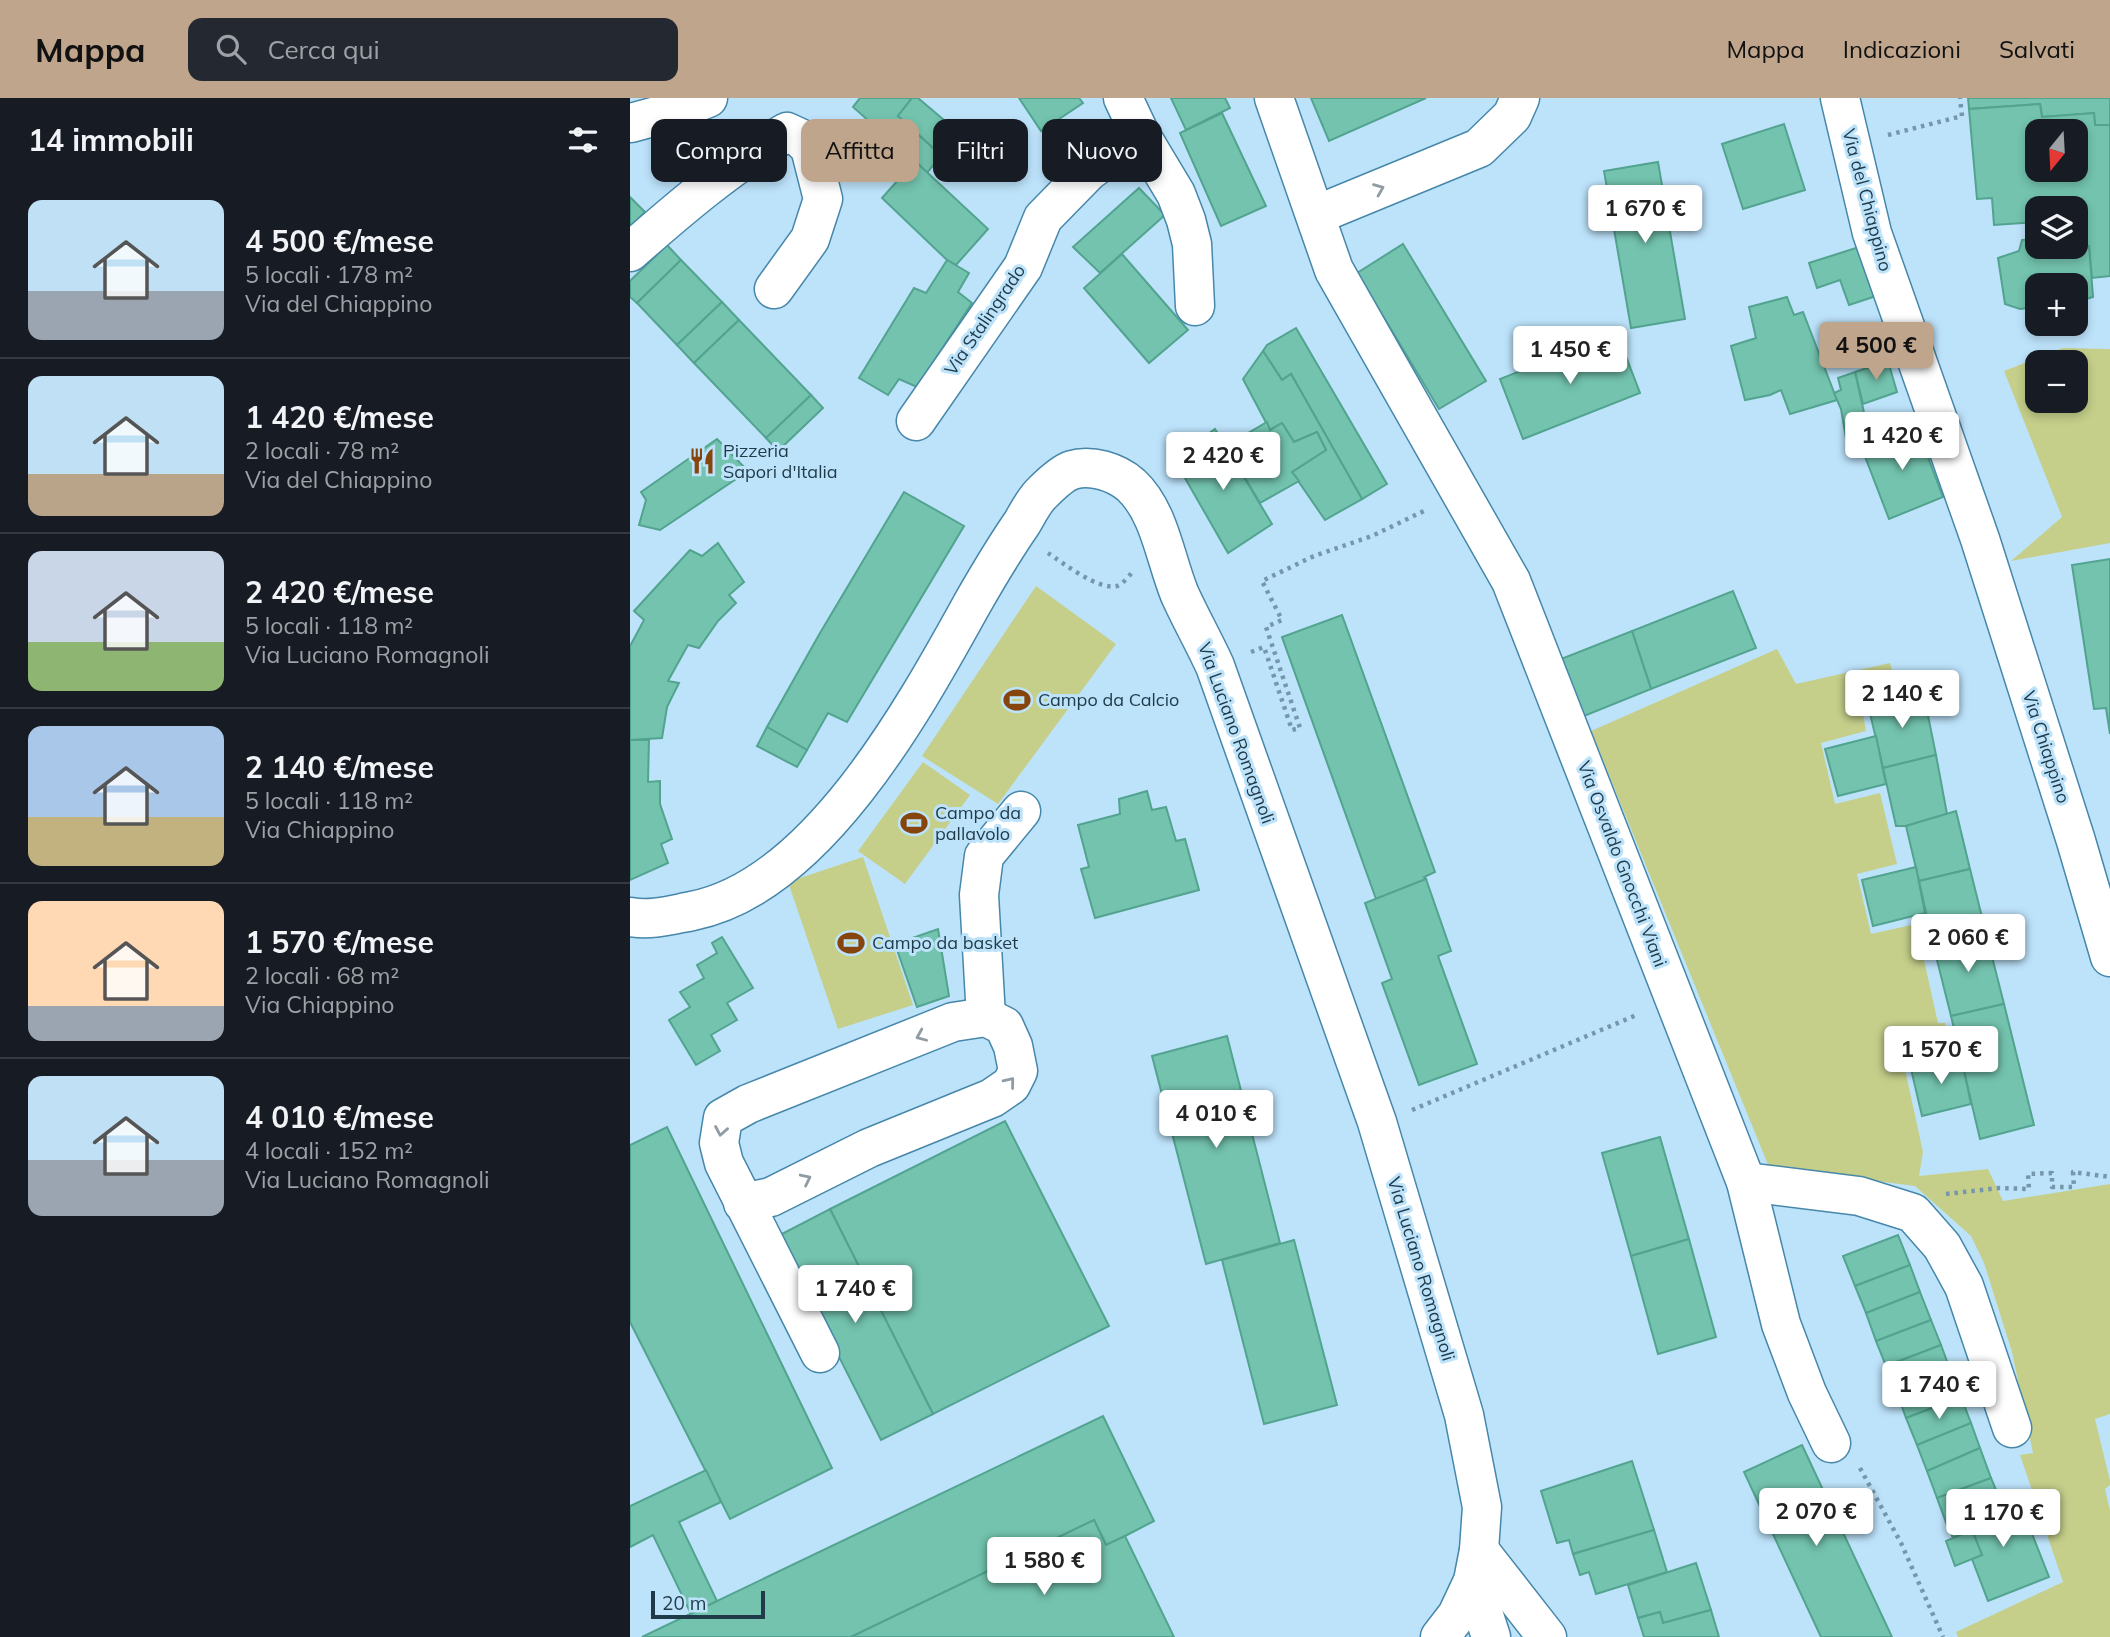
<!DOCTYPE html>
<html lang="it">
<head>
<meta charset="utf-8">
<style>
  body { margin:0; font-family:Mulish,sans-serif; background:#242831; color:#f1f3f6; height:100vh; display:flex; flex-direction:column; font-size:26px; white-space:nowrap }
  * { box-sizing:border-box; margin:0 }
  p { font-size:23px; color:#9ea1a6 }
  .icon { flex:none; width:38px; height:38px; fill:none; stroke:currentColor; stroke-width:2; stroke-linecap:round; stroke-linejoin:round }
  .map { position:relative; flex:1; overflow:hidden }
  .drawer { display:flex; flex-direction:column; background:#171b24; width:630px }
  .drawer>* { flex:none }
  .banner { position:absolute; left:21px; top:21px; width:665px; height:63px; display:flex; gap:14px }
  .needle { width:46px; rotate:198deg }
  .controls { position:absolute; left:1395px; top:21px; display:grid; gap:14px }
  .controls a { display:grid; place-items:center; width:63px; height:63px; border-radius:14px; background:#171b24; box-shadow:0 4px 10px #0003; font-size:35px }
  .scale { position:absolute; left:21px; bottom:18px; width:114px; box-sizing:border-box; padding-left:7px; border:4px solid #1f3a49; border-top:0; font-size:19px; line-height:24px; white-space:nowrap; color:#1f3a49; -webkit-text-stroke:5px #bde3fb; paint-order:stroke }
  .price { position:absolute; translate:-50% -60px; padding:0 16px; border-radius:7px; background:#fff; color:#222; font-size:23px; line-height:46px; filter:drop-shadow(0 2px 4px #0008) }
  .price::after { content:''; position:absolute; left:50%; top:42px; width:21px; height:16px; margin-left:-10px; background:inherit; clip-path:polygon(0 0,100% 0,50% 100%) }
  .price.selected { background:#c0a58d; color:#111 }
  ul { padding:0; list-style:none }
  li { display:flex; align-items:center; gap:21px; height:175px; padding:0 28px }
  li+li { border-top:2px solid #363941 }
  li span { display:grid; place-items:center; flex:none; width:196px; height:140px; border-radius:14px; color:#555 }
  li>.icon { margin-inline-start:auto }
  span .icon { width:84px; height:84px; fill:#fffc; stroke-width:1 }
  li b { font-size:30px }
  h2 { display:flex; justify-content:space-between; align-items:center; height:84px; padding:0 28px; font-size:30px }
  .chip { padding:0 24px; border-radius:14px; background:#171b24; box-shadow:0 4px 10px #0003; font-size:24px; line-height:63px }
  .chip.selected { background:#c0a58d; color:#111 }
  header { display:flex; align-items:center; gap:42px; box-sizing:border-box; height:98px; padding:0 35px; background:#c0a58d; color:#111 }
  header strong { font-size:33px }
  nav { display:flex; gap:38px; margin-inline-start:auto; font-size:24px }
  .search { width:490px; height:63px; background:#242831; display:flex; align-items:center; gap:18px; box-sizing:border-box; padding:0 24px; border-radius:14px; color:#9ea1a6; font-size:26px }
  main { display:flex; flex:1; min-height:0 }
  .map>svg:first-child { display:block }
  .green { fill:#c5cf8a; fill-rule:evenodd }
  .building { fill:#73c3ae; stroke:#52a38f; stroke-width:2; fill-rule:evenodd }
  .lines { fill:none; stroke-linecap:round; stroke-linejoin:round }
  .minor-casing { stroke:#4687aa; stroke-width:41 }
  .path { stroke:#7697ab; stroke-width:4.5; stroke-dasharray:3.5 5; stroke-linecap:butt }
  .minor { stroke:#fff; stroke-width:38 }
  .oneway { stroke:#8f9ca4 }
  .labels { text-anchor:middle; stroke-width:6; stroke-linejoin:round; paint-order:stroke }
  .street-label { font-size:18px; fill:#1f3a49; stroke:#bde3fb }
  .poi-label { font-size:18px; fill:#1f3a49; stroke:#bde3fb; text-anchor:start }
</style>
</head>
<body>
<header>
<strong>Mappa</strong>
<div class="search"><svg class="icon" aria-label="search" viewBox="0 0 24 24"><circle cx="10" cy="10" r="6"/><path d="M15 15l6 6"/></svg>Cerca qui</div>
<nav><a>Mappa</a><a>Indicazioni</a><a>Salvati</a></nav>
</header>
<main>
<section class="drawer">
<h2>14 immobili<svg class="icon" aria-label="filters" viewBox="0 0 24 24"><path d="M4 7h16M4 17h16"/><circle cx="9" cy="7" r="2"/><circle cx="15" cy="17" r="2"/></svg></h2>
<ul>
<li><span style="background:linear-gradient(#bfe0f5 65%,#9aa5b1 0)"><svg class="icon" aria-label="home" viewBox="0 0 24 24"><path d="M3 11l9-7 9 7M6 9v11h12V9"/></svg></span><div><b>4 500 €/mese</b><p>5 locali · 178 m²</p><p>Via del Chiappino</p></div></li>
<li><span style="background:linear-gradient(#bfe0f5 70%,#b9a48a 0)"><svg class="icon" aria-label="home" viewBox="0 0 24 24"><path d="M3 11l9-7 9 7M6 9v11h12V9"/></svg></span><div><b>1 420 €/mese</b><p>2 locali · 78 m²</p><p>Via del Chiappino</p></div></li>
<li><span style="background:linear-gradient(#c9d6e8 65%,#8fb573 0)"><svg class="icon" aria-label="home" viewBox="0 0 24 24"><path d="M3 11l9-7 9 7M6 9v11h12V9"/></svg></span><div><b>2 420 €/mese</b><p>5 locali · 118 m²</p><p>Via Luciano Romagnoli</p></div></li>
<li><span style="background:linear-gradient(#a9c7e8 65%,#c2b280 0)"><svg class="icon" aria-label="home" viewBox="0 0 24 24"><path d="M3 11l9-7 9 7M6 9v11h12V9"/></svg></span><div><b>2 140 €/mese</b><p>5 locali · 118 m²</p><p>Via Chiappino</p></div></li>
<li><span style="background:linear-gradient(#ffd9b3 75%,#9aa5b1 0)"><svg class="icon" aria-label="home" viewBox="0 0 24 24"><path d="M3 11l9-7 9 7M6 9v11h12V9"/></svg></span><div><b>1 570 €/mese</b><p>2 locali · 68 m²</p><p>Via Chiappino</p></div></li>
<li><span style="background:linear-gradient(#bfe0f5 60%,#9aa5b1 0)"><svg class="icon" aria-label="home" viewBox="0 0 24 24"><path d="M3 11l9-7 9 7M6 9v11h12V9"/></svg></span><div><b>4 010 €/mese</b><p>4 locali · 152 m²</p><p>Via Luciano Romagnoli</p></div></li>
</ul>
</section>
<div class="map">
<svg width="1480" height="1539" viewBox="0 0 1480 1539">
  <rect width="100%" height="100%" fill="#bde3fb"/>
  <!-- green -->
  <g class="green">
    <path d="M1433 250 1480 251V445L1381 463 1432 419 1374 273ZM1446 264V303H1407V264Z"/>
    <polygon points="406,488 486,546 368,706 292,658"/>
    <polygon points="1147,551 1166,586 1260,565 1267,590 1230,599 1236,633 1191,645 1205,706 1250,695 1267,766 1227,776 1241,836 1286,826 1308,925 1315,925 1323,955 1274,967 1293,1054 1289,1078 1358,1071 1373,1103 1480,1086 1480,1316 1465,1321 1480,1383 1480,1387 1475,1391 1480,1413 1480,1539 1328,1539 1326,1534 1433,1484 1390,1357 1403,1355 1382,1254 1354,1165 1341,1138 1285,1088 1139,1069 961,633"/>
    <polygon points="293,664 340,697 275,786 228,753"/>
    <polygon points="233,759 283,907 208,931 158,784"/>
  </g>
  <!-- building -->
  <g class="building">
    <polygon points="230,0 282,0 268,18 311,57 297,75 223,9"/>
    <polygon points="282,0 288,0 328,34 311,57 268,18"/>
    <polygon points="389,0 449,0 453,5 411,33"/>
    <polygon points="541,0 595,0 600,10 556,32"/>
    <polygon points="681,0 796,0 699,43"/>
    <polygon points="1338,0 1480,0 1480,27 1465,27 1464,15 1412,19 1410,6 1339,11"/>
    <path d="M1410 6 1412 19 1464 15 1465 27H1480V178L1462 180 1459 148 1446 145V110H1407V124L1364 127 1362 100 1347 101 1339 11ZM1407 33H1446V72H1407Z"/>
    <polygon points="592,15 636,108 591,128 550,35"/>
    <polygon points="1154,26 1175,92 1113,111 1092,46"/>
    <polygon points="285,63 358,131 326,167 317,162 252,100"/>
    <polygon points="1028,64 1055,221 1001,230 974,73"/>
    <polygon points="509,90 535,117 470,175 443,149"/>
    <polygon points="0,99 15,114 0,129"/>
    <polygon points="1407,141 1407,149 1446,149 1446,145 1459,148 1463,199 1446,204 1446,187 1407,187 1407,209 1390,211 1375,206 1368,160 1389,153 1392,142"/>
    <polygon points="773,146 856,283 809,311 727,175"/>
    <polygon points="37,147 51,162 7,205 0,199 0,183"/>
    <polygon points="1229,149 1246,198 1219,207 1210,182 1187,190 1179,165"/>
    <polygon points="492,156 558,232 519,265 454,190"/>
    <polygon points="51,162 92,204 47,247 7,205"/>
    <polygon points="317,162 339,175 328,194 342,205 287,289 269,281 258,297 229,280 284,190 296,195"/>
    <polygon points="1157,199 1164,217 1173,214 1207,302 1160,316 1151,292 1140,297 1115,302 1101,248 1126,240 1119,209"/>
    <polygon points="92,204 109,222 64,265 47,247"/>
    <polygon points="109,222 181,297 136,340 64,265"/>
    <polygon points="666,230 757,386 732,401 661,276 652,282 633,253 637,247"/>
    <polygon points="987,235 1010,295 893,341 870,281"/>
    <polygon points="633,253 652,282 661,276 732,401 695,422 662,374 696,352 687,334 664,344 652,325 640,332 613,281"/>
    <polygon points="1258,263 1267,294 1233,306 1225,274"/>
    <polygon points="1225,274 1241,346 1218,352 1211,311 1204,295 1211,292 1208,280"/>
    <polygon points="181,297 193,310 148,353 136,340"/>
    <polygon points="637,324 640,332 652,325 664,344 687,334 696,352 662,374 669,383 630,405 596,348"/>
    <polygon points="1286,328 1313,399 1259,421 1231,348"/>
    <polygon points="585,331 642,426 598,455 544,361"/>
    <polygon points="87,341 118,373 30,432 9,427 16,402 11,394"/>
    <polygon points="274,394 334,428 217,624 198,615 177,652 137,629 190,535"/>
    <polygon points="88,445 114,484 99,497 106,505 88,523 69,550 58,547 38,583 49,585 37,609 32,640 0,642 0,548 14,522 4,513 60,452 72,458"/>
    <polygon points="1480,461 1480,636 1476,610 1464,611 1442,467"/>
    <polygon points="1103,493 1126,550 1021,591 1002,533"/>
    <polygon points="712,517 805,774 794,779 796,781 746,801 652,539"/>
    <polygon points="1002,533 1021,591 954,618 931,561"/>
    <polygon points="1293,593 1306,657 1253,670 1238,607"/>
    <polygon points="137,629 177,652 167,669 127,648"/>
    <polygon points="1246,638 1256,686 1208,698 1195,651"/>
    <polygon points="0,642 19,642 18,684 30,683 30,706 42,741 31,746 38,765 0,782"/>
    <polygon points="1306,657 1317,716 1276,728 1266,728 1253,670"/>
    <polygon points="517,693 522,712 536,709 546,743 555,741 569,792 465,820 451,771 459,769 448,727 490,716 489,701"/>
    <polygon points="1326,713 1340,771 1289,783 1276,728"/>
    <polygon points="1286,769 1295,815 1243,828 1232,782"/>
    <polygon points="1340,771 1356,835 1303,846 1289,783"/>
    <polygon points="796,781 821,853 808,858 847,966 789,987 752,885 762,881 735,805"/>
    <polygon points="308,831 319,898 287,909 265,846"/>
    <polygon points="1356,835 1374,906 1321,918 1303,846"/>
    <polygon points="92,839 123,890 97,905 107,922 81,937 90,953 66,967 39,922 60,909 50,894 74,880 67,867 87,855 82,845"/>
    <polygon points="1374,906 1404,1027 1350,1041 1321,918"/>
    <polygon points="597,938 650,1145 576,1166 522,958"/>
    <polygon points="1331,958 1341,1006 1292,1018 1281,971"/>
    <polygon points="375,1023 479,1228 303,1316 200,1111"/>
    <polygon points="37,1029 202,1370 100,1421 0,1224 0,1047"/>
    <polygon points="1030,1039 1059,1141 1001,1158 972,1055"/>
    <polygon points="200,1111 303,1316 251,1342 148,1138"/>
    <polygon points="1268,1137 1280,1167 1225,1188 1213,1158"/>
    <polygon points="1059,1141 1086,1239 1028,1256 1001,1158"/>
    <polygon points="664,1142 707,1307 634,1326 592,1162"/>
    <polygon points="1280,1167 1290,1194 1236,1215 1225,1188"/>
    <polygon points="1290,1194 1301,1222 1246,1243 1236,1215"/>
    <polygon points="1301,1222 1311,1247 1256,1268 1246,1243"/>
    <polygon points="1311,1247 1321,1274 1267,1295 1256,1268"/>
    <polygon points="1321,1274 1331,1299 1276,1320 1267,1295"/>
    <polygon points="1331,1299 1341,1325 1287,1347 1276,1320"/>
    <polygon points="473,1318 524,1423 495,1438 476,1447 464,1422 221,1539 12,1539"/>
    <polygon points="1341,1325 1350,1350 1297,1373 1287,1347"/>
    <polygon points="1172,1347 1262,1539 1191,1539 1114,1374"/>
    <polygon points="1350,1350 1361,1380 1307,1400 1297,1373"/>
    <polygon points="1002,1363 1024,1432 943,1456 939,1442 927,1445 911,1393"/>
    <polygon points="76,1372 91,1404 49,1424 87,1503 61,1516 23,1437 0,1449 0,1408"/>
    <polygon points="1361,1380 1372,1406 1317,1427 1307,1400"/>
    <polygon points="1388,1400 1419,1479 1358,1503 1342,1461 1352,1457 1342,1432 1323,1440 1317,1427"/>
    <polygon points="464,1422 476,1447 495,1438 544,1539 221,1539"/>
    <polygon points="1024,1432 1037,1474 966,1496 959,1474 950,1477 943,1456"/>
    <polygon points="1342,1432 1352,1457 1325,1468 1316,1443"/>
    <polygon points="1066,1465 1081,1512 1033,1525 1030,1514 1008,1520 998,1487"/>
    <polygon points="1081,1512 1089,1539 1014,1539 1008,1520 1030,1514 1033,1525"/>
  </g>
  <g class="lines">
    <!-- minor casing -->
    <g class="minor-casing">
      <g id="minor">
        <polyline points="493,0 510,36 546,96 556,122 562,146 565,208"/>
        <polyline points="644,0 704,172 881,483 1116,1084 1151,1226 1177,1295 1201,1345"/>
        <polyline points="1210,0 1242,135 1350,441 1446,743 1480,859"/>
        <polyline points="1,25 45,13 78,0"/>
        <polyline points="686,117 849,50 882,18 890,0"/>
        <path d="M0 154C50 110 99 68 157 34L170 40 180 50 193 101 180 141 144 191"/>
        <polyline points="286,323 393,169 413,120 459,73 510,36"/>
        <path d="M0 819C21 823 41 817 62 813 187 789 285 609 342 506 358 478 374 451 392 425 398 415 404 402 413 394 420 387 433 375 442 372 461 366 486 374 501 387 530 414 535 461 550 497 561 521 574 544 585 568L747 1024 834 1317 852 1409 849 1452 843 1483 827 1517 810 1539"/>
        <polyline points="356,919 349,797 354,758 391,713"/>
        <polyline points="1116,1084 1229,1098 1283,1115 1312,1148 1334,1188 1382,1330"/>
        <polyline points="113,1105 141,1099 239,1050 362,1000 381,987 388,973 383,948 374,928 356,919 323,924 118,1006 93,1020 89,1045 94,1065 190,1255"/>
        <polyline points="849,1452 917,1539"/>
        <polyline points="843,1483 861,1539"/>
      </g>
    </g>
    <!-- path -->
    <g class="path">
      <polyline points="1258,37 1332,18 1330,0"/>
      <path d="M418 455C433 465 469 493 487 488 493 486 499 478 503 473"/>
      <polyline points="621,554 634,549 662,632 670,630 636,529 652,522 632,483 684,458 742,438 796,412"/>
      <polyline points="782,1012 1009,916"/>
      <polyline points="1316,1096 1369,1090 1399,1091 1398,1076 1422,1075 1422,1089 1444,1089 1443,1074 1480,1079"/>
      <polyline points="1230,1370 1271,1445 1313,1539"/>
    </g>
    <!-- minor -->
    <use href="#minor" class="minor"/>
  </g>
  <!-- one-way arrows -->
  <defs><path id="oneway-chevron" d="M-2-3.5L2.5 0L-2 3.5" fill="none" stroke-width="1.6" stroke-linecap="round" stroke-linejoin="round" transform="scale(1.75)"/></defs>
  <g class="oneway">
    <use href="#oneway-chevron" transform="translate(749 91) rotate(-22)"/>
    <use href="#oneway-chevron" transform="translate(291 938) rotate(157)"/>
    <use href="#oneway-chevron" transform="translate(380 984) rotate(-51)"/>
    <use href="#oneway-chevron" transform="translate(91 1033) rotate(100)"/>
    <use href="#oneway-chevron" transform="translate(176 1081) rotate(-26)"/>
  </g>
  <!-- icons -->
  <defs>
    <g id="restaurant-bare" transform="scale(2.1)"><path d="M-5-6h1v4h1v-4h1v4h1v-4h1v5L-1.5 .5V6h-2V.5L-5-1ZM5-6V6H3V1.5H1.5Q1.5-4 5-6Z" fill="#85450c" stroke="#bde3fb" stroke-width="2.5" paint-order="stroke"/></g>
    <g id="stadium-bare" transform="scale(2.1)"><path d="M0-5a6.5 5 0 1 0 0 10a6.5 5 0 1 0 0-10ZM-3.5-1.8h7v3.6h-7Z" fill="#85450c" stroke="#bde3fb" stroke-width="2.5" paint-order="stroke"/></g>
  </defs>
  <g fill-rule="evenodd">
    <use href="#restaurant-bare" x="72" y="363"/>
    <use href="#stadium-bare" x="387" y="602"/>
    <use href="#stadium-bare" x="284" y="725"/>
    <use href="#stadium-bare" x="221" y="845"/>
  </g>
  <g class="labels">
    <!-- street labels -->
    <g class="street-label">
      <text transform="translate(1237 102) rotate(75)" y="6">Via del Chiappino</text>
      <text transform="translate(355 222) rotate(-56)" y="6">Via Stalingrado</text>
      <text transform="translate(606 635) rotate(70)" y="6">Via Luciano Romagnoli</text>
      <text transform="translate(1416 649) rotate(72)" y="6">Via Chiappino</text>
      <text transform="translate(992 766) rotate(69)" y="6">Via Osvaldo Gnocchi Viani</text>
      <text transform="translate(791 1171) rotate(73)" y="6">Via Luciano Romagnoli</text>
    </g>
    <!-- poi labels -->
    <g class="poi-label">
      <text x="93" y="359">Pizzeria<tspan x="93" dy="21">Sapori d'Italia</tspan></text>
      <text x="408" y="608">Campo da Calcio</text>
      <text x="305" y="721">Campo da<tspan x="305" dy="21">pallavolo</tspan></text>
      <text x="242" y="851">Campo da basket</text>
    </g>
  </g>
</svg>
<div class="controls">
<a><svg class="needle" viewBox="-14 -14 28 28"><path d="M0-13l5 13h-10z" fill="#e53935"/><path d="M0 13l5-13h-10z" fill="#9ea1a6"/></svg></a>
<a><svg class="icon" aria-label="layers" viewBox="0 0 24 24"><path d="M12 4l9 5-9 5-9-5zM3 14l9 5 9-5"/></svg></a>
<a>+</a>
<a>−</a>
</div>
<div class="scale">20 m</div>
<b class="price" style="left:1015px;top:147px">1 670 €</b>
<b class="price selected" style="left:1246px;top:284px">4 500 €</b>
<b class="price" style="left:940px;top:288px">1 450 €</b>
<b class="price" style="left:1272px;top:374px">1 420 €</b>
<b class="price" style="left:593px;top:394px">2 420 €</b>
<b class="price" style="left:1272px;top:632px">2 140 €</b>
<b class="price" style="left:1338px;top:876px">2 060 €</b>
<b class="price" style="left:1311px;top:988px">1 570 €</b>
<b class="price" style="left:586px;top:1052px">4 010 €</b>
<b class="price" style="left:225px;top:1227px">1 740 €</b>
<b class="price" style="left:1309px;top:1323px">1 740 €</b>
<b class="price" style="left:1186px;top:1450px">2 070 €</b>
<b class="price" style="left:1373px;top:1451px">1 170 €</b>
<b class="price" style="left:414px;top:1499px">1 580 €</b>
<div class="banner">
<a class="chip">Compra</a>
<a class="chip selected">Affitta</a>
<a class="chip">Filtri</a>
<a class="chip">Nuovo</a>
</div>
</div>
</main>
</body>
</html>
